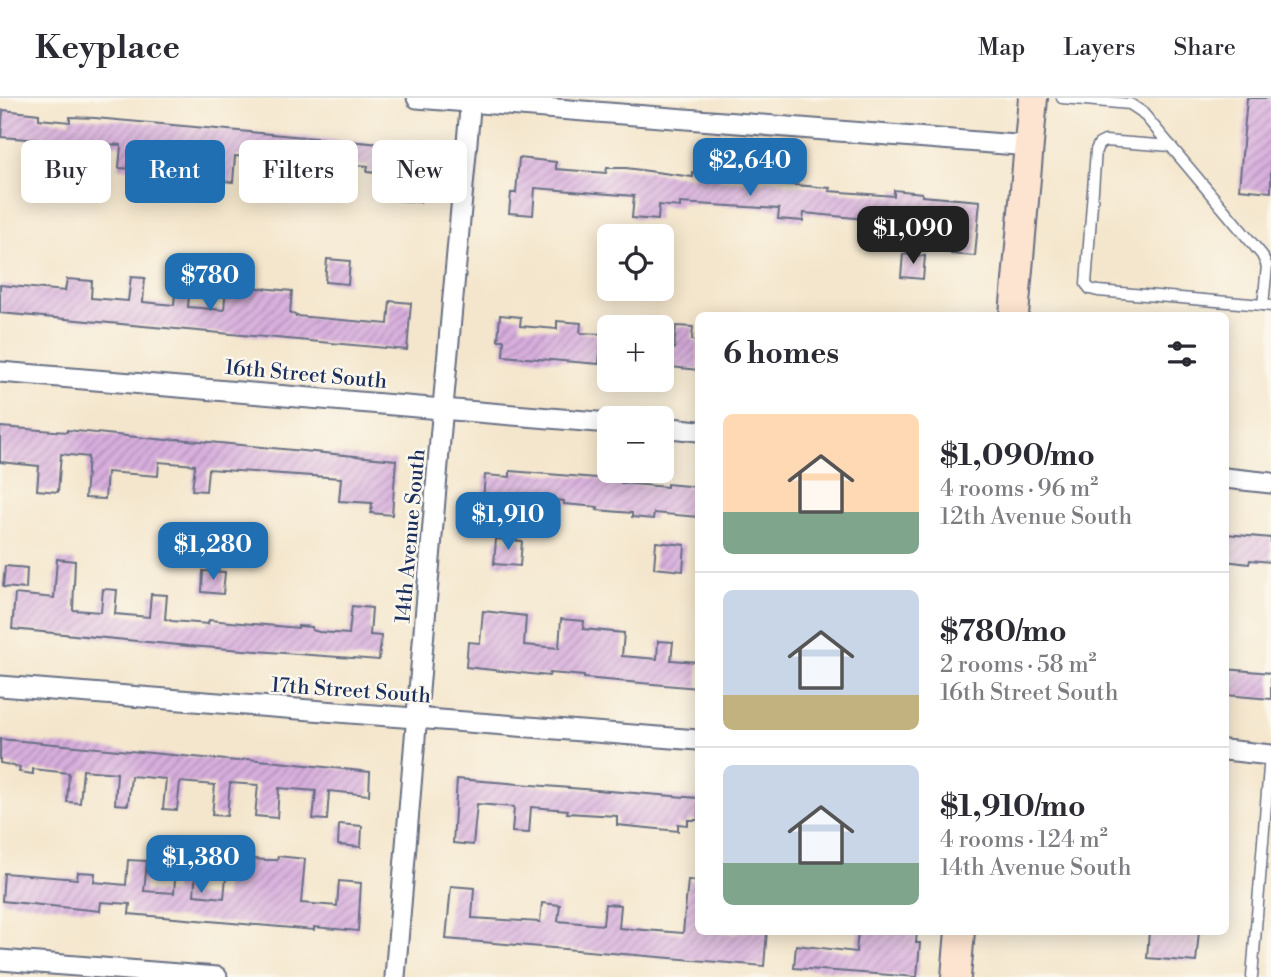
<!DOCTYPE html>
<html lang="en">
<head>
<meta charset="utf-8">
<style>
  body { margin:0; font-family:"Libre Bodoni",serif; background:#f2f2f3; color:#2b2b33; height:100vh; display:flex; flex-direction:column; font-size:26px; white-space:nowrap }
  * { box-sizing:border-box; margin:0 }
  p { font-size:23px; color:#7c7c81 }
  .icon { flex:none; width:38px; height:38px; fill:none; stroke:currentColor; stroke-width:2; stroke-linecap:round; stroke-linejoin:round }
  .map { position:relative; flex:1; overflow:hidden }
  .panel { position:absolute; left:695px; top:214px; width:534px; height:623px; display:flex; flex-direction:column; background:#fff; border-radius:10px; box-shadow:0 4px 18px #0003 }
  .panel>* { flex:none }
  .guide { position:absolute; left:21px; top:42px; width:569px; height:63px; display:flex; gap:14px }
  .tools { position:absolute; left:597px; top:126px; display:grid; gap:14px }
  .tools a { display:grid; place-items:center; width:77px; height:77px; border-radius:10px; background:#fff; box-shadow:0 4px 18px #0003; font-size:35px }
  .price { position:absolute; translate:-50% -60px; padding:0 16px; border-radius:14px; background:#1f6fb2; color:#fff; font-size:23px; line-height:46px; filter:drop-shadow(0 2px 4px #0008) }
  .price::after { content:''; position:absolute; left:50%; top:42px; width:21px; height:16px; margin-left:-10px; background:inherit; clip-path:polygon(0 0,100% 0,50% 100%) }
  .price.selected { background:#222; color:#fff }
  ul { padding:0; list-style:none }
  li { display:flex; align-items:center; gap:21px; height:175px; padding:0 28px }
  li+li { border-top:2px solid #e1e1e2 }
  li span { display:grid; place-items:center; flex:none; width:196px; height:140px; border-radius:10px; color:#555 }
  li>.icon { margin-inline-start:auto }
  span .icon { width:84px; height:84px; fill:#fffc; stroke-width:1 }
  li b { font-size:30px }
  h2 { display:flex; justify-content:space-between; align-items:center; height:84px; padding:0 28px; font-size:30px }
  .pill { padding:0 24px; border-radius:10px; background:#fff; box-shadow:0 4px 18px #0003; font-size:24px; line-height:63px }
  .pill.selected { background:#1f6fb2; color:#fff }
  header { display:flex; align-items:center; gap:42px; box-sizing:border-box; height:98px; padding:0 35px; background:#fff; border-bottom:2px solid #e1e1e2 }
  header strong { font-size:33px }
  nav { display:flex; gap:38px; margin-inline-start:auto; font-size:24px }
  .map>svg:first-child { display:block }
  .building { fill:url(#building-hatch) }
  .lines { fill:none; stroke-linecap:round; stroke-linejoin:round }
  .lane-casing { stroke:#676f84; stroke-width:13 }
  .street-casing { stroke:#676f84; stroke-width:23 }
  .secondary-casing { stroke:#676f84; stroke-width:32 }
  .lane { stroke:#fff; stroke-width:10 }
  .street { stroke:#fff; stroke-width:19 }
  .secondary { stroke:#fde4d0; stroke-width:28 }
  .labels { text-anchor:middle; stroke-width:5; stroke-linejoin:round; paint-order:stroke }
  .street-label { font-size:21px; fill:#1b2f5e; stroke:#fbf7ec }
</style>
</head>
<body>
<header>
<strong>Keyplace</strong>
<nav><a>Map</a><a>Layers</a><a>Share</a></nav>
</header>
<div class="map">
<svg width="1271" height="879" viewBox="0 0 1271 879">
  <defs>
    <pattern id="building-hatch" width="6" height="6" patternUnits="userSpaceOnUse" patternTransform="scale(1.75)"><rect width="6" height="6" fill="#d8aedd"/><path d="M-1 1l2-2M0 6l6-6M5 7l2-2" fill="none" stroke="#ae8eb6"/></pattern>
  </defs>
  <rect width="100%" height="100%" fill="#fbf7ec"/>
  <filter id="ink" filterUnits="userSpaceOnUse"><feTurbulence type="fractalNoise" baseFrequency=".0143" numOctaves="2"/><feDisplacementMap in="SourceGraphic" scale="14" xChannelSelector="R" yChannelSelector="G"/><feConvolveMatrix kernelMatrix="1 2 1 2 8 2 1 2 1" color-interpolation-filters="sRGB"/></filter>
  <filter id="wash" filterUnits="userSpaceOnUse"><feTurbulence type="fractalNoise" baseFrequency=".00686" numOctaves="4" result="noise"/><feDisplacementMap in="SourceGraphic" scale="28" xChannelSelector="R" yChannelSelector="G"/><feGaussianBlur stdDeviation="1.57" result="paint"/><feColorMatrix in="noise" values="0 0 0 0 0 0 0 0 0 0 0 0 0 0 0 0 0 1.4 0 .05"/><feComposite in="paint" operator="in"/></filter>
  <g filter="url(#wash)">
    <rect width="100%" height="100%" fill="#f4e6cc"/>
    <g id="blocks">
      <!-- building -->
      <g class="building">
        <polygon points="1247,0 1271,0 1271,94 1239,91"/>
        <polygon points="3,12 39,16 39,21 70,24 70,19 95,20 425,50 420,104 396,102 398,77 367,74 368,68 334,65 331,98 317,97 318,84 306,83 306,79 268,76 270,61 235,58 233,84 211,82 214,55 185,52 184,73 169,72 171,50 137,47 135,71 119,70 121,47 88,45 87,50 77,49 77,52 41,46 41,42 1,39"/>
        <polygon points="519,60 556,64 556,71 606,75 607,70 626,70 693,79 693,75 720,77 719,82 749,84 764,84 765,82 785,83 784,86 830,90 829,93 894,98 894,92 922,95 922,98 980,103 975,158 951,156 954,128 908,124 907,134 885,132 886,123 804,115 803,123 778,121 779,111 680,105 680,109 659,107 658,122 632,120 634,98 535,90 533,117 509,115 511,95 516,95"/>
        <polygon points="903,156 925,158 923,181 901,179"/>
        <polygon points="327,161 350,163 348,186 325,184"/>
        <polygon points="228,166 252,168 250,189 292,193 290,216 297,217 296,218 388,226 390,203 411,205 407,252 0,215 0,187 65,193 67,181 92,183 91,200 128,203 131,179 145,180 143,204 174,207 176,183 190,184 188,209 224,212"/>
        <polygon points="500,217 521,219 520,228 557,231 557,223 581,225 580,235 602,236 599,266 503,258 504,242 498,242"/>
        <polygon points="676,228 693,229 692,242 698,243 698,272 662,268 662,250 674,251"/>
        <polygon points="0,329 67,334 67,332 166,342 177,341 396,362 392,417 371,415 372,405 339,403 341,380 208,371 206,393 192,392 195,367 159,364 158,378 107,374 105,401 85,400 88,359 61,356 58,394 37,392 39,368 0,364"/>
        <polygon points="510,373 621,382 621,385 667,389 667,386 698,389 698,419 654,415 653,421 632,419 632,415 597,412 598,409 564,406 564,403 529,400 528,406 483,402 485,377 510,379"/>
        <polygon points="1225,436 1271,440 1271,464 1250,462 1249,466 1225,463"/>
        <polygon points="496,441 522,443 520,468 494,466"/>
        <polygon points="656,444 685,447 683,473 654,470"/>
        <polygon points="57,461 75,463 73,512 101,514 103,491 117,492 115,516 149,519 151,496 167,497 165,521 172,523 208,526 209,522 298,530 298,528 312,529 312,532 319,534 349,536 352,508 372,510 370,537 381,538 379,562 189,548 12,531 15,496 54,500"/>
        <polygon points="5,468 27,470 26,491 3,489"/>
        <polygon points="203,473 225,474 223,496 202,494"/>
        <polygon points="483,513 526,518 524,547 559,550 561,521 584,523 583,531 624,535 622,558 657,561 658,543 673,544 671,562 698,564 698,590 584,580 584,578 550,575 549,578 466,569 468,544 480,545"/>
        <polygon points="1225,571 1271,575 1271,601 1225,597"/>
        <polygon points="0,641 237,663 247,661 269,663 370,674 369,697 329,693 327,722 313,721 316,693 279,690 277,720 255,718 258,687 230,685 227,718 212,717 215,687 180,684 177,712 163,711 166,681 131,678 128,707 115,706 117,675 83,672 80,705 67,704 69,675 33,671 33,676 19,674 20,669 0,665"/>
        <polygon points="457,681 698,700 698,722 688,722 688,727 678,726 678,733 617,727 617,718 567,715 568,712 531,709 529,735 512,734 514,709 477,706 473,747 453,745"/>
        <polygon points="339,726 362,728 361,749 338,747"/>
        <polygon points="177,756 197,758 194,797 224,800 228,759 265,762 277,762 278,758 305,761 301,805 337,808 339,783 361,785 358,833 314,829 314,832 129,816 130,806 101,804 100,813 2,803 4,775 77,781 78,774 95,775 94,784 126,787 128,762 147,763 144,793 174,795"/>
        <polygon points="688,782 698,783 697,832 739,836 739,833 767,833 764,868 446,841 451,788 474,790 472,820 540,824 542,805 560,807 558,823 603,827 605,806 621,807 619,830 683,835"/>
        <polygon points="858,833 917,833 916,845 920,845 917,879 794,870 796,847 856,854"/>
        <polygon points="1149,833 1199,833 1196,864 1147,860"/>
      </g>
    </g>
  </g>
  <g filter="url(#ink)">
    <use href="#blocks" fill-opacity="0" stroke="#676f84" stroke-width="2"/>
    <g class="lines">
      <!-- lane casing -->
      <g class="lane-casing">
        <g id="lane">
          <polyline points="1062,0 1130,6 1142,14 1262,157 1267,168 1263,207 1271,208"/>
          <polyline points="1171,48 1105,43 1099,46 1096,52 1086,186 1090,191 1098,193 1263,207"/>
          <polyline points="1252,879 1270,657"/>
        </g>
      </g>
      <!-- street casing -->
      <g class="street-casing">
        <g id="street">
          <polyline points="417,0 1030,48"/>
          <polyline points="0,274 609,325"/>
          <polyline points="662,329 698,333"/>
          <polyline points="1225,380 1271,385"/>
          <polyline points="0,588 698,642"/>
          <polyline points="1225,652 1271,657"/>
          <polyline points="0,862 217,879"/>
          <polyline points="395,879 440,342 471,0"/>
        </g>
      </g>
      <!-- secondary casing -->
      <g class="secondary-casing">
        <g id="secondary">
          <polyline points="1014,217 1033,0"/>
          <polyline points="956,879 960,833"/>
        </g>
      </g>
      <!-- lane -->
      <use href="#lane" class="lane"/>
      <!-- street -->
      <use href="#street" class="street"/>
      <!-- secondary -->
      <use href="#secondary" class="secondary"/>
    </g>
  </g>
  <g class="labels">
    <!-- street labels -->
    <g class="street-label">
      <text transform="translate(306 276) rotate(5)" y="7">16th Street South</text>
      <text transform="translate(410 438) rotate(-85)" y="7">14th Avenue South</text>
      <text transform="translate(351 592) rotate(4)" y="7">17th Street South</text>
    </g>
  </g>
</svg>
<div class="tools">
<a><svg class="icon" aria-label="locate" viewBox="0 0 24 24"><circle cx="12" cy="12" r="6"/><path d="M12 2v4M12 18v4M2 12h4M18 12h4"/></svg></a>
<a>+</a>
<a>−</a>
</div>
<b class="price" style="left:750px;top:100px">$2,640</b>
<b class="price selected" style="left:913px;top:168px">$1,090</b>
<b class="price" style="left:210px;top:215px">$780</b>
<b class="price" style="left:508px;top:454px">$1,910</b>
<b class="price" style="left:213px;top:484px">$1,280</b>
<b class="price" style="left:201px;top:797px">$1,380</b>
<div class="guide">
<a class="pill">Buy</a>
<a class="pill selected">Rent</a>
<a class="pill">Filters</a>
<a class="pill">New</a>
</div>
<section class="panel">
<h2>6 homes<svg class="icon" aria-label="filters" viewBox="0 0 24 24"><path d="M4 7h16M4 17h16"/><circle cx="9" cy="7" r="2"/><circle cx="15" cy="17" r="2"/></svg></h2>
<ul>
<li><span style="background:linear-gradient(#ffd9b3 70%,#7fa58c 0)"><svg class="icon" aria-label="home" viewBox="0 0 24 24"><path d="M3 11l9-7 9 7M6 9v11h12V9"/></svg></span><div><b>$1,090/mo</b><p>4 rooms · 96 m²</p><p>12th Avenue South</p></div></li>
<li><span style="background:linear-gradient(#c9d6e8 75%,#c2b280 0)"><svg class="icon" aria-label="home" viewBox="0 0 24 24"><path d="M3 11l9-7 9 7M6 9v11h12V9"/></svg></span><div><b>$780/mo</b><p>2 rooms · 58 m²</p><p>16th Street South</p></div></li>
<li><span style="background:linear-gradient(#c9d6e8 70%,#7fa58c 0)"><svg class="icon" aria-label="home" viewBox="0 0 24 24"><path d="M3 11l9-7 9 7M6 9v11h12V9"/></svg></span><div><b>$1,910/mo</b><p>4 rooms · 124 m²</p><p>14th Avenue South</p></div></li>
</ul>
</section>
</div>
</body>
</html>
